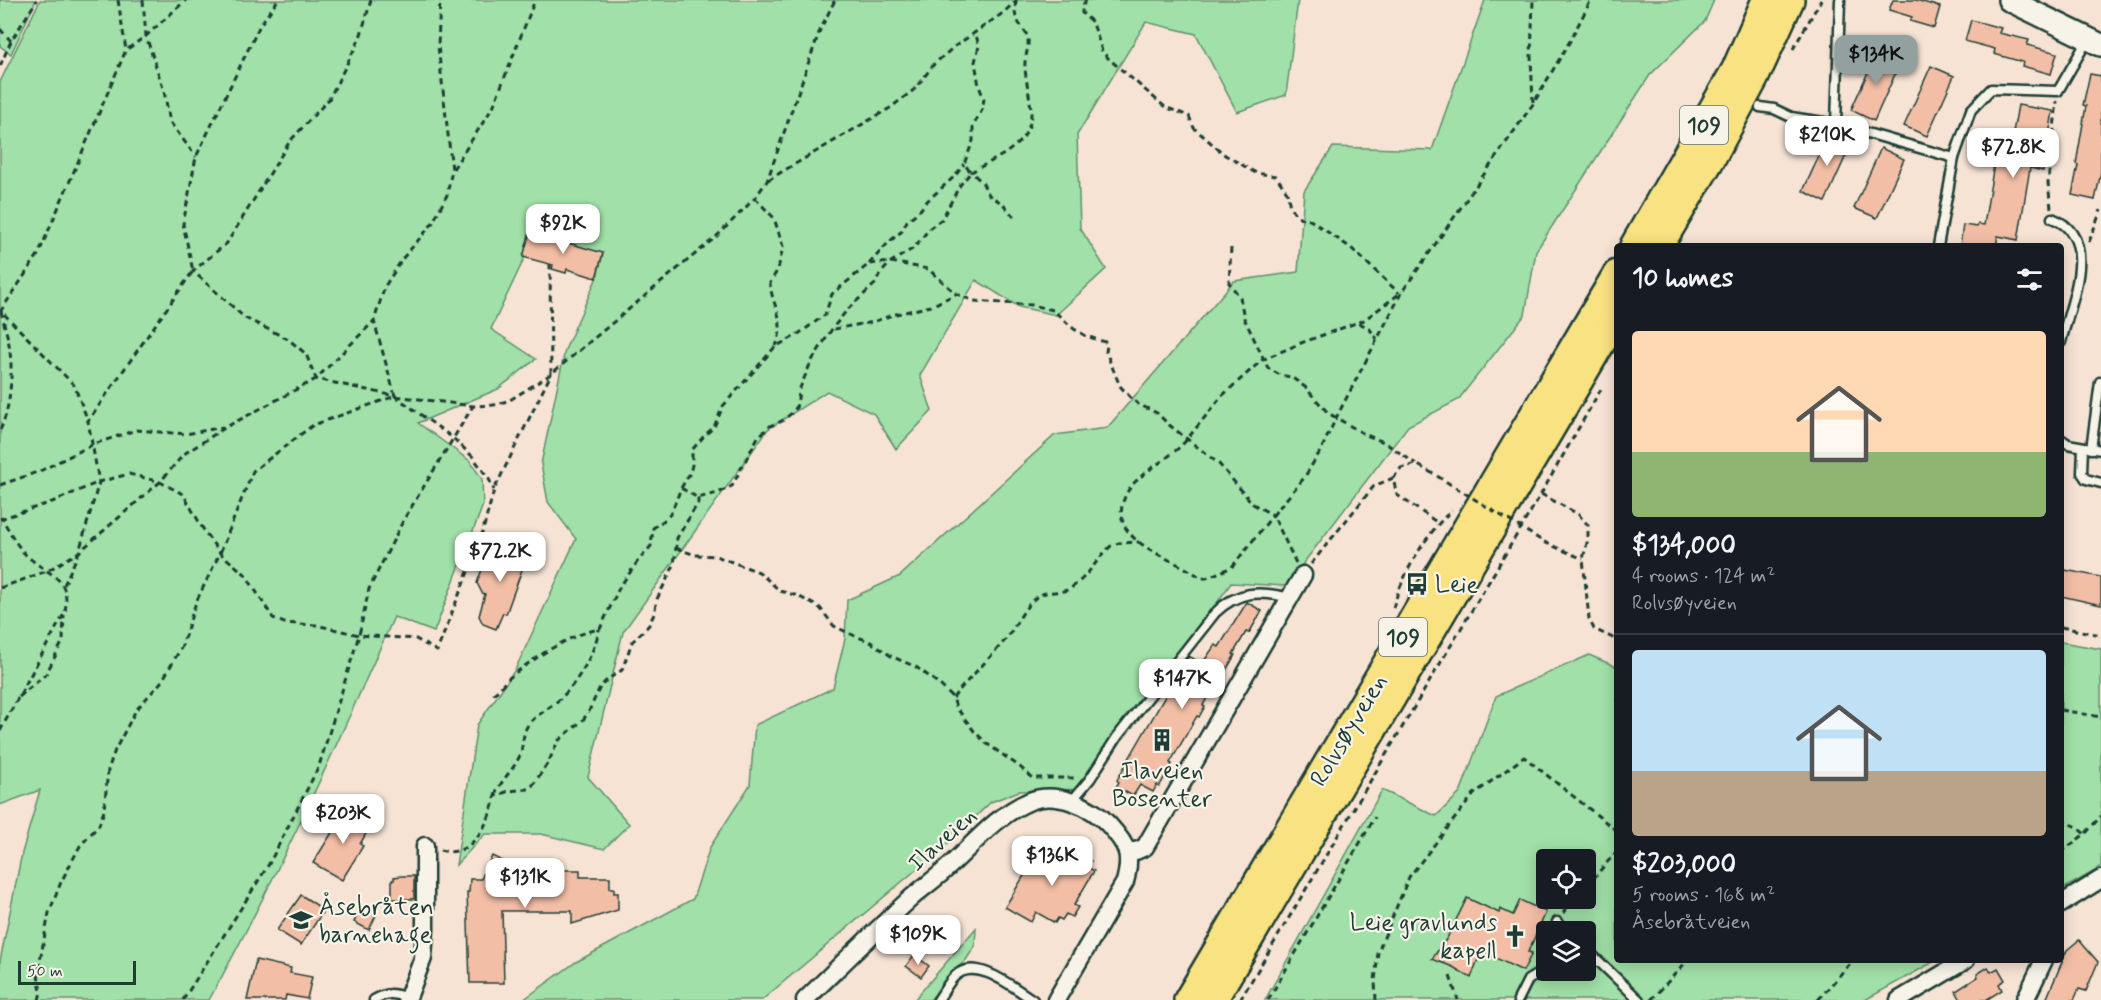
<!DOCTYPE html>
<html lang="en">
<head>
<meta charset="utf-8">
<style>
  body { margin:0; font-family:Mynerve,sans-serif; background:#20242c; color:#f1f3f6; height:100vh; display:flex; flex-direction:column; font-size:22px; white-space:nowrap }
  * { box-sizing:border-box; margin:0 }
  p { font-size:20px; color:#9ea1a6 }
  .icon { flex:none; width:33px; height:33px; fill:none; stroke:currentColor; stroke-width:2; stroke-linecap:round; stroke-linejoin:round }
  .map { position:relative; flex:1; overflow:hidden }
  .details { position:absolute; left:1614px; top:243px; width:450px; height:720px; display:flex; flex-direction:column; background:#171b24; border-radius:6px; box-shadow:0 3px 15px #0003 }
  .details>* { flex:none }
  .controls { position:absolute; left:1536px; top:849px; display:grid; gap:12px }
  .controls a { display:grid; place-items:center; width:60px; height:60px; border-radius:6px; background:#171b24; box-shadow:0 3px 15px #0003; font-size:30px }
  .scale { position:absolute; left:18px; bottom:15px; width:118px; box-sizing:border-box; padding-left:6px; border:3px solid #1f3d34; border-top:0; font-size:16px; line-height:21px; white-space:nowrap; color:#1f3d34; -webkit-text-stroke:4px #f7f3e8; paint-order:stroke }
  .price { position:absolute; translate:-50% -51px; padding:0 14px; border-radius:12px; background:#fff; color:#222; font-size:20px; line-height:39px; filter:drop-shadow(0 2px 3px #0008) }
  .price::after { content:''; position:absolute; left:50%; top:36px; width:18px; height:14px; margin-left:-9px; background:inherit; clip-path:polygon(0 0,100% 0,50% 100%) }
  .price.active { background:#92a19f; color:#111 }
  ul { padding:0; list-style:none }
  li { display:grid; align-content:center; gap:12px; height:318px; padding:0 18px }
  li+li { border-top:2px solid #363941 }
  li span { display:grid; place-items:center; height:186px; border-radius:6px; color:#555 }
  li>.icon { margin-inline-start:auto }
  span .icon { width:108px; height:108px; fill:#fffc; stroke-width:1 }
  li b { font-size:26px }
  h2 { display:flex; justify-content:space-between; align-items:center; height:72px; padding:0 18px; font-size:26px }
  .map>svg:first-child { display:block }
  .green { fill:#a1e0a8; stroke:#608e6e; stroke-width:1.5; fill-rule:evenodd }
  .building { fill:#f3bea6; stroke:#1f3d34; stroke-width:1.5 }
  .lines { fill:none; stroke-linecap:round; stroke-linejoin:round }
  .service-casing { stroke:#1f3d34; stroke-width:13 }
  .minor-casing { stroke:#1f3d34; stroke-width:21 }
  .tertiary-casing { stroke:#1f3d34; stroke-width:26 }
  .primary-casing { stroke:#1f3d34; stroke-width:32 }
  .path { stroke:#1f3d34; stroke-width:3; stroke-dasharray:6 4.5; stroke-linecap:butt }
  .service { stroke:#f7f3e8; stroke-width:8 }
  .minor { stroke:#f7f3e8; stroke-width:16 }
  .tertiary { stroke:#f7f3e8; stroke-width:21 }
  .primary { stroke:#f8e281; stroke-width:27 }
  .path-bridge { stroke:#1f3d34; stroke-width:3; stroke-dasharray:6 4.5; stroke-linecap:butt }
  .labels { text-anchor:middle; stroke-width:4.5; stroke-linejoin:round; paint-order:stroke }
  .shield { fill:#f7f3e8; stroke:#60746a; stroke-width:1.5 }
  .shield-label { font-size:22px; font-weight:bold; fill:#1f3d34 }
  .poi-label { font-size:24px; fill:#1f3d34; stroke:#f7f3e8; text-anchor:start }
  .street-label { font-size:24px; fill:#1f3d34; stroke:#f7f3e8 }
</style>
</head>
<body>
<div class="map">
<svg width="2101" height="1000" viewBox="0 0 2101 1000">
  <rect width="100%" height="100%" fill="#f6e3d4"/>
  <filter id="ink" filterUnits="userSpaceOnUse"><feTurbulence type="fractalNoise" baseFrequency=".0167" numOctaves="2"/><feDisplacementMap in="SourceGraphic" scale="12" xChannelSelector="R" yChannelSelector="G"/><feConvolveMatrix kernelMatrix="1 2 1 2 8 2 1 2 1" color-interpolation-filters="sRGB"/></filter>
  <g filter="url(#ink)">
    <!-- green -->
    <g class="green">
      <polygon points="0,0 36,0 11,54 0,46"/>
      <path d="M40 0H1298L1286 95 1237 112 1196 34 1146 22 1077 135 1080 228 1106 269 1056 315 1019 307 976 280 920 375 932 411 896 449 874 414 827 391 768 429 623 632 588 777 629 824 604 849 541 834H485L456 865 477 725 515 670 576 539 548 502 541 464 565 350 597 277 603 254 530 234 524 259 491 329 536 359 498 389 418 423 470 461 482 479 483 505 434 632 394 617C336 747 278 876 209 1000H0V961L22 853 40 790 0 805V82Z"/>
      <polygon points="1485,0 1714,0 1705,21 1650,75 1536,251 1525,315 1458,400 1408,426 1286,586 1231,583 1085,789 1019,791 991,802 949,842 762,1000 523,1000 576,962 693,899 710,847 750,785 755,725 833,688 845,639 847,600 900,576 1055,435 1107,428 1234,281 1298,272 1304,191 1333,147 1432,150"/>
      <polygon points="2061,642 2101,649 2101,866 2095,871 2061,890"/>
      <path d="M1589 655 1617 667V960H1937L1865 1000H1265L1382 790 1436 816 1460 793 1496 696ZM1546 860H1586V898H1546ZM1546 932H1586V970H1546Z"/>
      <polygon points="976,928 975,946 966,960 953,972 930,1000 914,1000"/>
    </g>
    <!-- building -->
    <g class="building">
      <polygon points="1893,0 1916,0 1940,7 1934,28 1910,21 1912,17 1889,10"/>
      <polygon points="1971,20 2001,28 1999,33 2029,40 2027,45 2057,53 2051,74 2022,66 2023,62 1994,54 1995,49 1965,41"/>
      <polygon points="1878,50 1901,61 1874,121 1851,110"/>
      <polygon points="1931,66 1954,76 1927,136 1904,126"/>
      <polygon points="2090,74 2101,76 2101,172 2095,200 2072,195 2078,165 2076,164 2086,106 2083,105"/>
      <polygon points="2018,105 2053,111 2043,171 2030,168 2018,240 1998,236 1996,246 1960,246 1963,225 1977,227 1978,224 1984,225 1995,158 2008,160"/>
      <polygon points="1830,132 1852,142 1825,202 1803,191"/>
      <polygon points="1881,148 1904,159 1877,218 1854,208"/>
      <polygon points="530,232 603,253 596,278 567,269 566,273 552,269 553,265 523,257"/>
      <polygon points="502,544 528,553 506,614 503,613 496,629 483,624 479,616 485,594 482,593 477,583 488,553 500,548"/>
      <polygon points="2065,570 2101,577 2101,605 2061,596"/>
      <polygon points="1247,602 1262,611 1249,633 1246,632 1233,654 1235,655 1218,684 1216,683 1203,705 1205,706 1199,717 1197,716 1170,763 1172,764 1159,787 1157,785 1153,792 1140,785 1133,796 1116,787 1119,782 1117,780 1127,762 1185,662 1189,656 1202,664 1215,645 1219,647"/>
      <polygon points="346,810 360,816 371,825 360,844 363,846 342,880 313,863"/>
      <polygon points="1066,847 1091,861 1088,867 1094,871 1074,905 1078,907 1072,917 1066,914 1062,920 1058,918 1055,923 1036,912 1031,922 1005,907 1028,869 1033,872 1042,856 1050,861 1056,849 1063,853"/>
      <polygon points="492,856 519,869 518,877 555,877 555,870 580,870 580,877 610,877 610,888 614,888 614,893 618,893 618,910 572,924 572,911 502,911 504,983 470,983 467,892 469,892 470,879 481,879"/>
      <polygon points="401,876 414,876 414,899 392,899 392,880 394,880 394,877"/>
      <polygon points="301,895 324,910 301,945 277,930"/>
      <polygon points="1467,898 1499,913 1500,909 1513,915 1520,900 1546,912 1528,952 1532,953 1523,971 1481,951 1471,978 1453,967 1432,959 1447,938"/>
      <polygon points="362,906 377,913 369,930 354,922"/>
      <polygon points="2079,940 2098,962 2086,991 2079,989 2074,1000 2046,1000 2067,950"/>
      <polygon points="914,955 929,966 921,977 906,966"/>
      <polygon points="256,960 291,968 290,973 312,977 307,999 286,995 285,1000 247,1000"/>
      <polygon points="1988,967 1991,972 1998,968 2005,980 1999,984 2002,990 1986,1000 1961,1000 1956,991 1978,977 1977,974"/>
    </g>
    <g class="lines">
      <!-- service casing -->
      <g class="service-casing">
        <g id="service">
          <polyline points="1840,0 1836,124 1954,158"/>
          <polyline points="1760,107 1774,109 1791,117 1836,124"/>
          <path d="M2052 218C2101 237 2071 301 2061 342"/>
          <polyline points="1938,246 1954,158 1971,110 1991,89 2058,91 2088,39"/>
          <polyline points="2061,439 2068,444 2101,450"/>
          <polyline points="2083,447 2082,473 2086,479 2101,483"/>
          <polyline points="2091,449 2100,382"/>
          <path d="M1071 802 1090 779 1117 737 1215 613C1237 591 1259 590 1289 598"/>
          <polyline points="1557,922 1567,932"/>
          <polyline points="1586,949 1639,1000"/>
          <path d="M374 1000C387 992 393 993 407 998"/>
          <path d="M938 1000C943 993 948 983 954 977 975 955 1014 988 1033 1000"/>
          <polyline points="1518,1000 1528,980 1546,969"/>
        </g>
      </g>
      <!-- minor casing -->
      <g class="minor-casing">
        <g id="minor">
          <polyline points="1128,851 1136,851 1145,847 1303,575"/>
          <polyline points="2061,904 2101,879"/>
          <polyline points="407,1000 423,958 425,930 425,846"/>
          <path d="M805 1000C840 966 874 932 910 899 921 889 934 880 945 870 972 846 996 815 1030 801 1055 791 1091 805 1109 825 1128 846 1132 855 1125 882L1056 1000"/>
          <polyline points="1899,1000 1966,960"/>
          <polyline points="2025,1000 2044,960"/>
        </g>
      </g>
      <!-- tertiary casing -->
      <g class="tertiary-casing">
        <polyline id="tertiary" points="2009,0 2101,45"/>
      </g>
      <!-- primary casing -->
      <g class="primary-casing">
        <g id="primary">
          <polyline points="1634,246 1736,69 1766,0"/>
          <polyline points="1659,246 1712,157 1755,77 1790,0"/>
          <polyline points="1188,1000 1617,274"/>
          <polyline points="1213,1000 1617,316"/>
        </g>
      </g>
      <!-- path -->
      <g class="path">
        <polyline points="118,0 126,50"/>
        <polyline points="143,0 146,36 164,91 170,122 196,157"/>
        <polyline points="371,0 360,38 329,99 290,141 227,243 193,271 245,318 288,339 306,354 316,379 395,396 453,438 473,457 489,479 494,490"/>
        <polyline points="1086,0 1082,7 1082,13 1093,23 1102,51 1109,59 1165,107 1189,116 1194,128 1225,155 1256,173 1276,176 1287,192 1290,207 1295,214 1301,218 1310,220 1351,248 1399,293"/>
        <polyline points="0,29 11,41"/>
        <polyline points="1793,49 1821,0"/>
        <polyline points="0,66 11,41 37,0"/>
        <polyline points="1533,102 1531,57 1533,0"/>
        <polyline points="453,169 493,107 535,0"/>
        <polyline points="768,180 890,108 915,89 934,64 954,47 1003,13 1017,0"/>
        <path d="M755 198 774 218 782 243 783 247 778 269 770 283C772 308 787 318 776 346"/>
        <polyline points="2051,208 2048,183 2057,101"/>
        <path d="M1014 217 1003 204 989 195 982 182 971 172C994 159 1031 146 1031 114 1031 99 1026 83 1025 68 1024 58 1029 49 1028 40 1027 27 1011 24 1016 2"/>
        <polyline points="2089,242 2101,210"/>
        <polyline points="1231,248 1229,283 1240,297 1244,318 1268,368 1280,375 1291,377 1305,387 1328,413 1366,435 1384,442 1416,464"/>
        <polyline points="869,264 889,242 902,231 907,221 921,209 926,202 955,176 964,164"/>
        <polyline points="0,312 38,255 126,50 146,36 186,0"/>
        <polyline points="1359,323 1369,328 1377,339"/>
        <polyline points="834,329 873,322 892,315 931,306 956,294"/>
        <polyline points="395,396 374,321 385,286 403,258 432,224 447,195 452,170 438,46 440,0"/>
        <path d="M0 430C10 410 13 375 10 352 9 339 4 325 1 311L74 385 88 421"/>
        <polyline points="2061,473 2061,474"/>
        <polyline points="1393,478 1401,468 1416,464 1437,476"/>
        <polyline points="0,485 40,471 94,444 136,430 186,434 223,427"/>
        <path d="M681 488 690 473 692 465V450L704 436 714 427 723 406 775 347 797 335 825 315 832 294 869 264 891 262 928 269 957 294 974 301 1032 305 1053 310 1074 329 1086 336 1105 342 1107 345 1106 352 1120 386 1130 397 1138 404 1157 413 1168 424 1219 464 1253 504 1273 515 1232 567 1206 578H1201C1178 559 1114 545 1122 506 1124 497 1128 489 1135 482 1151 466 1174 456 1188 438L1222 396 1262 360 1301 343 1364 320 1402 292"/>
        <polyline points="1541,494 1578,514 1588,525 1588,539 1583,559 1589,619 1594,629 1617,640"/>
        <polyline points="0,519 52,502 99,482 129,474 160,482 183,494 206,534 220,553 245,574 273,618 284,623 316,625 359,635 416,639 437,651 480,541 494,490 551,374 550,265"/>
        <polyline points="1544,542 1583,559"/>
        <polyline points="676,548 695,555 716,556 759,572 780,591 798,596 820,608 834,626 855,636 869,641 891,656 916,667 938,683 953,698 956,707 974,731 986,743 1020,767 1032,778 1076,778"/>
        <polyline points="1296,563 1273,515 1304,478 1321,450 1336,418 1402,292 1533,104 1570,41 1591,0"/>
        <polyline points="1311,564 1374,486 1393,478 1397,495 1438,523"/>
        <polyline points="64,585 79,552 99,482 88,421 193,271 183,224 196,157 260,25 278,0"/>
        <polyline points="0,588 47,571 79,552 160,482 184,454 226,427 316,379 374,321"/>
        <path d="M1393 608C1403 573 1425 535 1452 510"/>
        <polyline points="2061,627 2101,635"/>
        <path d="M493 694C500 690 503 683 509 678 533 659 569 634 600 629L619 588 638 561 651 546 653 528 666 519 671 513 681 488 698 498 718 493 732 486 758 437 770 426 782 421 793 412 796 408 800 388 811 362 832 329 847 310 875 284 880 274 891 262 914 248 930 228 942 219 960 185 971 172 964 164 973 141V126L982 110 984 99 979 86 975 62 979 46 975 31"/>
        <polyline points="19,697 46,674 63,641 64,615"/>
        <path d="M953 698C969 677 989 660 1005 640 1016 627 1024 605 1038 596 1047 590 1060 594 1069 589 1087 579 1097 558 1111 546L1119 543 1139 542"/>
        <polyline points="2061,710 2101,717"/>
        <path d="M0 731 65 612C71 575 48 576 26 555 16 545 9 530 2 519"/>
        <path d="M495 796C501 778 516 769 521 752 523 743 523 732 528 725 535 716 545 711 554 704 574 689 595 654 599 629"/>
        <polyline points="2061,820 2075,826 2085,834"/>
        <path d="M440 850C472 860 490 822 495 796L509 791 528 789 533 785 549 761 558 741 583 720 589 711 600 687 608 679 622 670 632 642 649 625 654 614 657 599 674 565 677 538 698 503V498"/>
        <polyline points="2061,852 2085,834 2101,816"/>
        <polyline points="1586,887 1617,851"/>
        <polyline points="1563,913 1575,898"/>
        <polyline points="1538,960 1546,942"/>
        <polyline points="1450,976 1458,1000"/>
        <polyline points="39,1000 41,992 38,975 41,955 49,913 61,882 80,846 99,825 104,811 108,770 115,750 136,710 162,681 181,648 196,602 220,553 253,471 313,425 395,396 473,406 494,405 510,400 551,374 717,236 755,198 767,181 820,30 835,0"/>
        <polyline points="183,1000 269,864 319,766 359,635 369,589 404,519 473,406"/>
        <polyline points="1240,1000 1541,494 1601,389"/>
        <polyline points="1268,1000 1375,817"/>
        <polyline points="1376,1000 1375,981 1378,952 1409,877 1474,794 1524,757 1617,831"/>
        <polyline points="1651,1000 1688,960"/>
        <polyline points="1818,1000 1853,960"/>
      </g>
      <!-- service -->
      <use href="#service" class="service"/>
      <!-- minor -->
      <use href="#minor" class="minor"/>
      <!-- tertiary -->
      <use href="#tertiary" class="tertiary"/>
      <!-- primary -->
      <use href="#primary" class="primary"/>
      <!-- path-bridge -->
      <polyline class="path-bridge" points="1437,476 1544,542"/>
    </g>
  </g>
  <!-- icons -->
  <defs>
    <g id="bus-bare" transform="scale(1.8)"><path d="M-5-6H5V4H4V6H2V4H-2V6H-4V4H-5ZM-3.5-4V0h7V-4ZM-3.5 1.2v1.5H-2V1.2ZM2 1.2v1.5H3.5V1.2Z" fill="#1f3d34" stroke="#f7f3e8" stroke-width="2.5" paint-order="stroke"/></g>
    <g id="building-bare" transform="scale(1.8)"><path d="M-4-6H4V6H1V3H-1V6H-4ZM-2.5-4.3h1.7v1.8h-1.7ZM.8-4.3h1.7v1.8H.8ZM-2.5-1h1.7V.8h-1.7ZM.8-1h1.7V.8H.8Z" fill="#1f3d34" stroke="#f7f3e8" stroke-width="2.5" paint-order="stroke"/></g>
    <g id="school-bare" transform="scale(1.8)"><path d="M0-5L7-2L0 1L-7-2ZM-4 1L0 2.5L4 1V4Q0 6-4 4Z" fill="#1f3d34" stroke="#f7f3e8" stroke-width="2.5" paint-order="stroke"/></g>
    <g id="church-bare" transform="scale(1.8)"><path d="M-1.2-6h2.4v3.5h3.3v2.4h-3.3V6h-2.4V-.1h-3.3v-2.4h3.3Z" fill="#1f3d34" stroke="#f7f3e8" stroke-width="2.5" paint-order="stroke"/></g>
  </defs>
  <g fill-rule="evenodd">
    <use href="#bus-bare" x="1417" y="584"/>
    <use href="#building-bare" x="1162" y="740"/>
    <use href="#school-bare" x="301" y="920"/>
    <use href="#church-bare" x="1515" y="936"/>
  </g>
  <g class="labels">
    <!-- shield labels -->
    <g class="shield">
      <rect x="1680" y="106" width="48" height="38" rx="4.5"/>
      <rect x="1379" y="618" width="48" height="38" rx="4.5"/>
    </g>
    <g class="shield-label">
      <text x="1704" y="133">109</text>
      <text x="1403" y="645">109</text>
    </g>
    <!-- poi labels -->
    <g class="poi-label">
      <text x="1435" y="592">Leie</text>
      <text x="1162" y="778" text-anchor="middle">Ilaveien<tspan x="1162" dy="28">Bosenter</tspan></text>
      <text x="319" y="914">Åsebråten<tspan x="319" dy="28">barnehage</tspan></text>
      <text x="1497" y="930" text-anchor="end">Leie gravlunds<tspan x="1497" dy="28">kapell</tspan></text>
    </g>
    <!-- street labels -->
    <g class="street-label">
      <text transform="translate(1348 730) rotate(-59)" y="8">Rolvsøyveien</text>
      <text transform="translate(942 839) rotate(-42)" y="8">Ilaveien</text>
    </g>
  </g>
</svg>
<div class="controls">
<a><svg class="icon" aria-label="locate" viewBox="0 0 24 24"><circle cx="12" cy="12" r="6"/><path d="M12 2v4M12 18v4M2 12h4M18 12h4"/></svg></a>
<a><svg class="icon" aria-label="layers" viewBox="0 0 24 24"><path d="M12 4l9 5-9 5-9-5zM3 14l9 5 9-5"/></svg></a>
</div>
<div class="scale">50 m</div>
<b class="price active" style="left:1876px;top:86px">$134K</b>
<b class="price" style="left:1827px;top:167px">$210K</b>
<b class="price" style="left:2013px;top:179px">$72.8K</b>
<b class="price" style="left:563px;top:255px">$92K</b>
<b class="price" style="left:500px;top:583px">$72.2K</b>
<b class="price" style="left:1182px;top:710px">$147K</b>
<b class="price" style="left:343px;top:845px">$203K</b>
<b class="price" style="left:1052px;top:887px">$136K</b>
<b class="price" style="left:525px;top:909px">$131K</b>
<b class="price" style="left:918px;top:966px">$109K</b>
<section class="details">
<h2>10 homes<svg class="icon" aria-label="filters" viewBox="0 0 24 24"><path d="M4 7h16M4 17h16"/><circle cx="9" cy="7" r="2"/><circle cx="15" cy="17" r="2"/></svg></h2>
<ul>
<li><span style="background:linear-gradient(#ffd9b3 65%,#8fb573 0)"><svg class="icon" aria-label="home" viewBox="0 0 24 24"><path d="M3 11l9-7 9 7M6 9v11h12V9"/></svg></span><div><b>$134,000</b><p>4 rooms · 124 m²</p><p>Rolvsøyveien</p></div></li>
<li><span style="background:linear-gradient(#bfe0f5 65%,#b9a48a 0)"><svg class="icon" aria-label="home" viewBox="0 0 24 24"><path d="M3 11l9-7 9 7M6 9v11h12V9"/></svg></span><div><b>$203,000</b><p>5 rooms · 168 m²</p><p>Åsebråtveien</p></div></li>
</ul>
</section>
</div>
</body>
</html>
